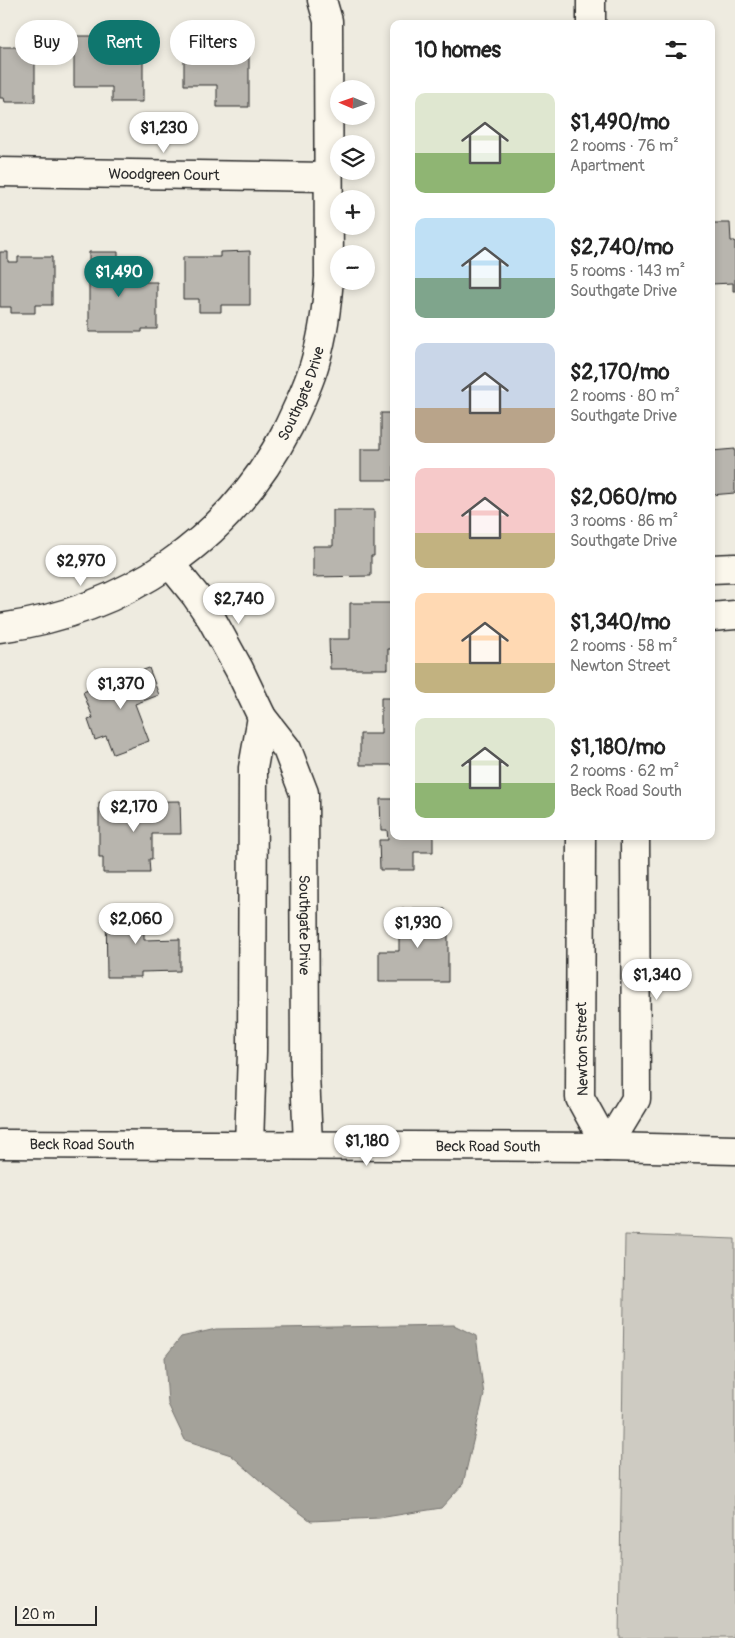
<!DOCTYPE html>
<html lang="en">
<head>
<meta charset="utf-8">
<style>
  body { margin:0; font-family:Pangolin,sans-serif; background:#f6f6f6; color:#222; height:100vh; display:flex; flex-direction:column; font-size:19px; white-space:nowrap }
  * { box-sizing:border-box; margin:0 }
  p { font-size:16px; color:#767676 }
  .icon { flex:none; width:28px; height:28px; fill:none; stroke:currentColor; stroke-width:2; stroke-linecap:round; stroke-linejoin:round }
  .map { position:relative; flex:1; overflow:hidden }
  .panel { position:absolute; left:390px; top:20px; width:325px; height:820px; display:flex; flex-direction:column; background:#fff; border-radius:10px; box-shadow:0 2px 8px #0003 }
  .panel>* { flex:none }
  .guide { position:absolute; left:15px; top:20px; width:300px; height:45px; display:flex; gap:10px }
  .needle { width:32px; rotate:272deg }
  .buttons { position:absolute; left:330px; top:80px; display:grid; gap:10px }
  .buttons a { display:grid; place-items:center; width:45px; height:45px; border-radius:50%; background:#fff; box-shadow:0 2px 8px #0003; font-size:25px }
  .scale { position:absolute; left:15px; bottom:12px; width:82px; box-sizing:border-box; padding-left:5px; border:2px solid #2b2b2b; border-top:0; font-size:14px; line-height:18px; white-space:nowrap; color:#2b2b2b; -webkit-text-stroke:4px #fbf7ec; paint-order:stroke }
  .price { position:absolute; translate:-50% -42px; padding:0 11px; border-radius:18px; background:#fff; color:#222; font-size:16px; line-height:32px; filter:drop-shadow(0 1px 2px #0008) }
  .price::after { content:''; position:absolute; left:50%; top:30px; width:15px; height:11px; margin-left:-8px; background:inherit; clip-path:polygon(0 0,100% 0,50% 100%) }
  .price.active { background:#0f766e; color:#fff }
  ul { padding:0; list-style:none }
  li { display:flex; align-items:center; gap:15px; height:125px; padding:0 25px }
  li span { display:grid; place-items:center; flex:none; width:140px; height:100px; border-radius:10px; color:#555 }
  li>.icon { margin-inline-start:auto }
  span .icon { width:60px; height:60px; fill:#fffc; stroke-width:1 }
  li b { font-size:21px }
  h2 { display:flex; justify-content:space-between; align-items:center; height:60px; padding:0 25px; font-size:21px }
  .pill { padding:0 18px; border-radius:22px; background:#fff; box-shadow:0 2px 8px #0003; font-size:18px; line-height:45px }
  .pill.active { background:#0f766e; color:#fff }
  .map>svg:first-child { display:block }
  .green { fill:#cecbc2; stroke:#7c7b76 }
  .water { fill:#a4a29a; stroke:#74726e }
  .building { fill:#b8b5ae; stroke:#2b2b2b }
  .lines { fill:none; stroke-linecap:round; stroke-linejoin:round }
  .minor-casing { stroke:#2b2b2b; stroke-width:31 }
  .major-casing { stroke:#2b2b2b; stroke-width:31 }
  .minor { stroke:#fbf7ec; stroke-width:28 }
  .major { stroke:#fbf7ec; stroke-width:28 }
  .labels { text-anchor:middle; stroke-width:4; stroke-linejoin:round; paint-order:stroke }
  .street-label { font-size:15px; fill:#2b2b2b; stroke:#fbf7ec }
</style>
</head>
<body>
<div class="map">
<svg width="735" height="1638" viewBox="0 0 735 1638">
  <rect width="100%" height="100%" fill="#eeebe0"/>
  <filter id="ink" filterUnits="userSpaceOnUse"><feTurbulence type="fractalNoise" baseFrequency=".02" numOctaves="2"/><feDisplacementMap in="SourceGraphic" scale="10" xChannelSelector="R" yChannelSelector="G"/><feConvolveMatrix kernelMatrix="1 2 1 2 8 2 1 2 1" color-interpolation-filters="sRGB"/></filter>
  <g filter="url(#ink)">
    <!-- green -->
    <polygon class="green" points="625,1235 735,1239 735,1638 619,1638"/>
    <!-- water -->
    <polygon class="water" points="454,1325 476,1336 484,1395 463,1484 441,1508 379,1518 311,1521 272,1491 231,1455 185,1440 168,1404 165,1357 181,1337 216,1329"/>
    <!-- building -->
    <g class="building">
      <polygon points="74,36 143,36 143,102 112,102 112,87 74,87"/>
      <polygon points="0,47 35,47 35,102 5,102 4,98 0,98"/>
      <polygon points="184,47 249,47 249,107 217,107 217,85 184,85"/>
      <polygon points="711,223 730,223 731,241 735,241 735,291 733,291 733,283 711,284"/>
      <polygon points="250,251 250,305 221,305 221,312 199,312 199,299 183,299 183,257 220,257 220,252"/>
      <polygon points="0,252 8,252 8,262 18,262 18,257 52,257 52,305 35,305 35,313 11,313 11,307 0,307"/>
      <polygon points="89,252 118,252 118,277 129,277 129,282 157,282 157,329 142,329 142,332 89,332"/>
      <polygon points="381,413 394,413 394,480 361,480 361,449 381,449"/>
      <polygon points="735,449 735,493 711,495 711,451"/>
      <polygon points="333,510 374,510 374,556 371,556 371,576 313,577 313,546 333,546"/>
      <polygon points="350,603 391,603 391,649 388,649 388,669 330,669 329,639 350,639"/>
      <polygon points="149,668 159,695 135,704 149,741 113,754 106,736 95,740 88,720 93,718 83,692"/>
      <polygon points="381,698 394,698 394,765 360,765 360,734 381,734"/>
      <polygon points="380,799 394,799 394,836 433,836 433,852 414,852 414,870 380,870 379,840 388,840 387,830 381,830"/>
      <polygon points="180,801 181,834 152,834 152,859 149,859 150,873 103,873 103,857 99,857 99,802"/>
      <polygon points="147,905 148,925 144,925 144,940 180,939 180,971 141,972 141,977 107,977 106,906"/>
      <polygon points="399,909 445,909 445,927 448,927 448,982 379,982 379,951 399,951"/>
    </g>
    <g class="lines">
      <!-- minor casing -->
      <g class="minor-casing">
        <g id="minor">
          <polyline points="591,24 591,0"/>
          <path id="s1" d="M0 172 328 177"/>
          <path id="s2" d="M170 564 196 596 211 618 239 669 262 717 287 749 304 793 305 1074 308 1145"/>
          <polyline points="711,569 735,568"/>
          <polyline points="711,617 735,615"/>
          <path id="s3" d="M0 628C126 611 231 540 289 426 299 404 310 383 316 359 324 332 327 305 329 277L328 21 322 0"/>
          <polyline points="581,836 580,1098 607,1147"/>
          <polyline points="249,1145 252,1052 253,768 262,717"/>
          <polyline points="607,1147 636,1099 635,836"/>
        </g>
      </g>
      <!-- major casing -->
      <g class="major-casing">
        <g id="major">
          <path id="s4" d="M0 1144 607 1147 735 1150"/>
        </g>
      </g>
      <!-- minor -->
      <use href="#minor" class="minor"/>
      <!-- major -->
      <use href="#major" class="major"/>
    </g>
  </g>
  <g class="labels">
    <!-- street labels -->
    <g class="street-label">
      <text dy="5" stroke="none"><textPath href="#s1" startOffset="164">Woodgreen Court</textPath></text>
      <text dy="5" stroke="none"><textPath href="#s3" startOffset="402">Southgate Drive</textPath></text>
      <text dy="5" stroke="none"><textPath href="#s2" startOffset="399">Southgate Drive</textPath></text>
      <text transform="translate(582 1049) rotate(-91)" y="5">Newton Street</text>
      <text dy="5" stroke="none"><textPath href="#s4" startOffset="82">Beck Road South</textPath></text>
      <text dy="5" stroke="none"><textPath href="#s4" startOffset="488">Beck Road South</textPath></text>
    </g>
  </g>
</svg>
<div class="buttons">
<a><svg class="needle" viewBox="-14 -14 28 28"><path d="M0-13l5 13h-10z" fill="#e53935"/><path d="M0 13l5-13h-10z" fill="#767676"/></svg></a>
<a><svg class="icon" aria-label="layers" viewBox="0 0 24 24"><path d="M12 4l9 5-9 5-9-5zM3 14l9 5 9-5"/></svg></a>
<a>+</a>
<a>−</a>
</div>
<div class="scale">20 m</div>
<b class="price" style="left:164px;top:154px">$1,230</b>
<b class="price active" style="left:119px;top:298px">$1,490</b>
<b class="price" style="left:81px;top:587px">$2,970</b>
<b class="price" style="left:239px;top:625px">$2,740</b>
<b class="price" style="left:121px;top:710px">$1,370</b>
<b class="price" style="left:134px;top:833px">$2,170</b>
<b class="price" style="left:136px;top:945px">$2,060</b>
<b class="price" style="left:418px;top:949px">$1,930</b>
<b class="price" style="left:657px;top:1001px">$1,340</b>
<b class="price" style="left:367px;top:1167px">$1,180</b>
<div class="guide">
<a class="pill">Buy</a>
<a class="pill active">Rent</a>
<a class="pill">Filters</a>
</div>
<section class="panel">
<h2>10 homes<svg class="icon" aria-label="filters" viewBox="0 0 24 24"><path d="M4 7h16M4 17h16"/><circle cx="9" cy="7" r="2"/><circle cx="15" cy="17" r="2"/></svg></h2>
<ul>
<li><span style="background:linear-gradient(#dfe7d0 60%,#8fb573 0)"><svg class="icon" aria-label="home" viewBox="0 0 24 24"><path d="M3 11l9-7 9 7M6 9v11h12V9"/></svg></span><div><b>$1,490/mo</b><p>2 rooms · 76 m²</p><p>Apartment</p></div></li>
<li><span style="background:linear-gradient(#bfe0f5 60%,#7fa58c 0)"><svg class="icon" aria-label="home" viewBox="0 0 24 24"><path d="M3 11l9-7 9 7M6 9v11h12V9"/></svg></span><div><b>$2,740/mo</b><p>5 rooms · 143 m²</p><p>Southgate Drive</p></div></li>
<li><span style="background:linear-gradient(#c9d6e8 65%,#b9a48a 0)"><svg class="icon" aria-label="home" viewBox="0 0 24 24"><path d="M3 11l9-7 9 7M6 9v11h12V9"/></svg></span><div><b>$2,170/mo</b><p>2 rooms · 80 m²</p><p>Southgate Drive</p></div></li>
<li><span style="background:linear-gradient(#f6c9c9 65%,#c2b280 0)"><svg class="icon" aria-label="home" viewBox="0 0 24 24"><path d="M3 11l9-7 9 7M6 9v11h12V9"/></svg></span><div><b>$2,060/mo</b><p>3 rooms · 86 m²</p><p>Southgate Drive</p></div></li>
<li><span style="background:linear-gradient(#ffd9b3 70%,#c2b280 0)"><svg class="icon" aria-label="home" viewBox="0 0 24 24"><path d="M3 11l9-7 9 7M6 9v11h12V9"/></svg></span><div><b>$1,340/mo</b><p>2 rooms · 58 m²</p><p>Newton Street</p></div></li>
<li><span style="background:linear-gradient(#dfe7d0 65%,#8fb573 0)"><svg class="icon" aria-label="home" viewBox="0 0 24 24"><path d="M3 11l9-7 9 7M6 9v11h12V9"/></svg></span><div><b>$1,180/mo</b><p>2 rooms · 62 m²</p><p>Beck Road South</p></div></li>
</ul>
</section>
</div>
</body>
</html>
